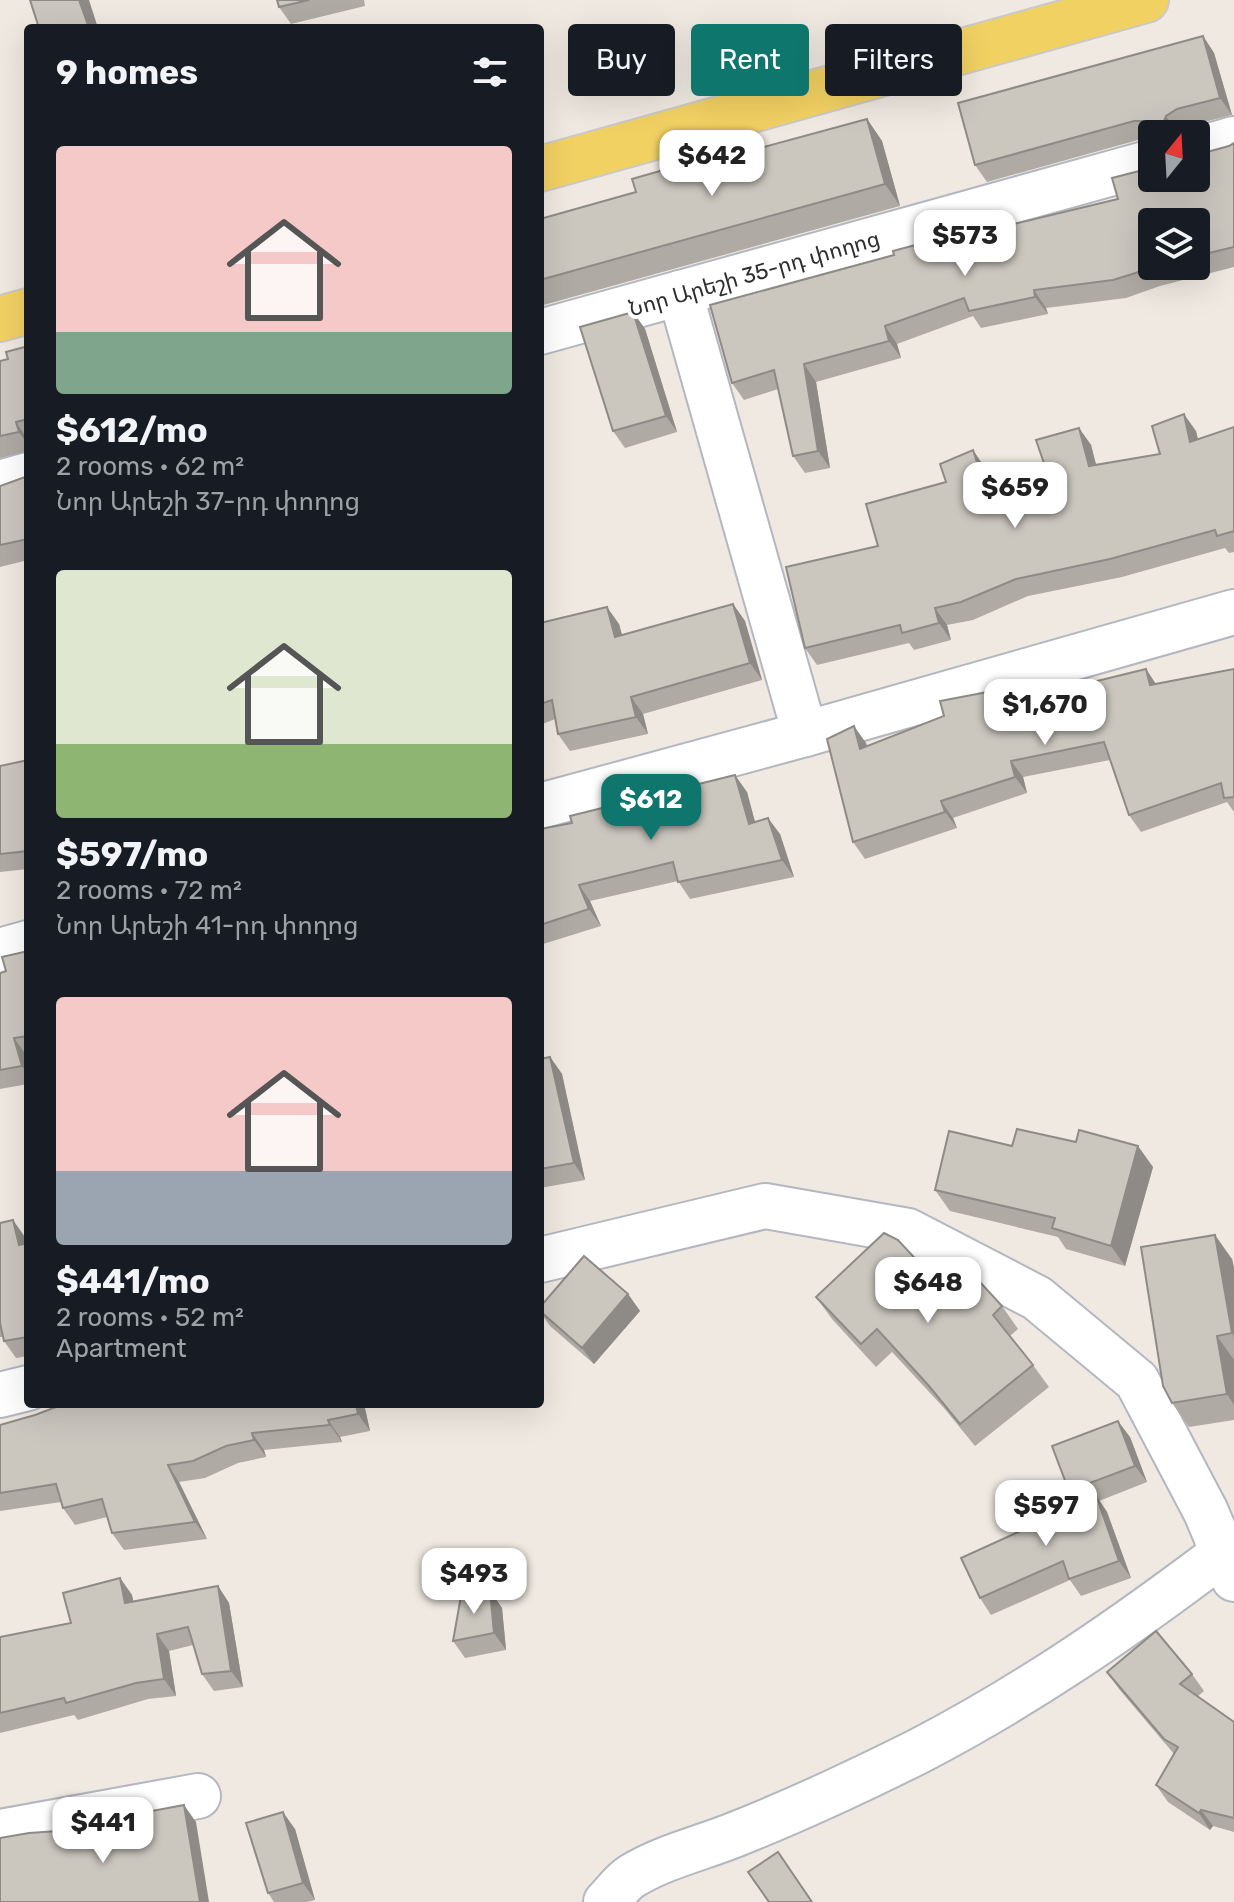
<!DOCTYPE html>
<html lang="en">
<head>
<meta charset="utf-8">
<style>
  body { margin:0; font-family:Rubik,"Noto Sans Armenian",sans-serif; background:#242831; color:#f1f3f6; height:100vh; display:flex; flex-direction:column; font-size:30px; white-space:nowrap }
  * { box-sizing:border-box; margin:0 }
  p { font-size:26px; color:#9ea1a6 }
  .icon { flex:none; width:44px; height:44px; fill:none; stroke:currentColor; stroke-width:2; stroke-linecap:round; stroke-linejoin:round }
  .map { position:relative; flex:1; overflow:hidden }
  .sheet { position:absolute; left:24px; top:24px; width:520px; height:1384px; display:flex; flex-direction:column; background:#171b24; border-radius:8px; box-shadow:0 8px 32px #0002 }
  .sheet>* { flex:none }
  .banner { position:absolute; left:568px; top:24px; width:546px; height:72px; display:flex; gap:16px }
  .needle { width:52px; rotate:18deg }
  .controls { position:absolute; left:1138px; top:120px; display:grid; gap:16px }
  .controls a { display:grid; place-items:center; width:72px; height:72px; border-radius:8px; background:#171b24; box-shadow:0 8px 32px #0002; font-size:40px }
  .price { position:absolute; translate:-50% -68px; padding:0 18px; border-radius:16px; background:#fff; color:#222; font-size:26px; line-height:52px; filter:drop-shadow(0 2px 4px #0008) }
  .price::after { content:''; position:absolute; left:50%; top:48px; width:24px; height:18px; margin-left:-12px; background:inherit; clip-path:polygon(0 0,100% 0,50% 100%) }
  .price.active { background:#0f766e; color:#fff }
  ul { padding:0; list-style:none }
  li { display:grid; align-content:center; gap:16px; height:424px; padding:0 32px }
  li span { display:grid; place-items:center; height:248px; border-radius:8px; color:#555 }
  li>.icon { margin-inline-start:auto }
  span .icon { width:144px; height:144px; fill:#fffc; stroke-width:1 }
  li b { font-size:34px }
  h2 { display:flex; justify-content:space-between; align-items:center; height:96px; padding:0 32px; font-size:34px }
  .pill { padding:0 28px; border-radius:8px; background:#171b24; box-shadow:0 8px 32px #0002; font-size:28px; line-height:72px }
  .pill.active { background:#0f766e; color:#fff }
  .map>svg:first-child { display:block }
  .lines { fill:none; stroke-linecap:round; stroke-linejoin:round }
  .minor-casing { stroke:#b4b7c1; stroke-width:48 }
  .major-casing { stroke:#c9c9c9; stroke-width:48 }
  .minor { stroke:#fff; stroke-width:44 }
  .major { stroke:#f2d163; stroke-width:44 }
  .wall { fill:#afaba4; fill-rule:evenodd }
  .shaded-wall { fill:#8e8b86 }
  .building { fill:#cbc7bf; stroke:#8e8b86; stroke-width:2 }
  .labels { text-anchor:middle; stroke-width:8; stroke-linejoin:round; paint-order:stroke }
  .street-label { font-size:22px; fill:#2e2e2e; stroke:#fff }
</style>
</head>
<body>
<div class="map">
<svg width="1234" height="1902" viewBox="0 0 1234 1902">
  <rect width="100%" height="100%" fill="#efe9e1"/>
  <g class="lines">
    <!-- minor casing -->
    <g class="minor-casing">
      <g id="minor">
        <polyline points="1196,150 1234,139"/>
        <polyline points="680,293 805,734"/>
        <polyline points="540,332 1152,162"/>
        <polyline points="0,483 28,475"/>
        <polyline points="540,806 805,734 1234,612"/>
        <polyline points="0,951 28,943"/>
        <polyline points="540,1260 765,1206 908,1231 1037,1298 1137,1381 1206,1512 1234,1579"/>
        <polyline points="0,1395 28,1388"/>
        <polyline points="0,1832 198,1796"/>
        <path d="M606 1902C614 1894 622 1882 632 1876 665 1856 703 1848 739 1833 799 1809 859 1781 917 1752 1027 1695 1124 1628 1223 1553"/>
      </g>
    </g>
    <!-- major casing -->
    <g class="major-casing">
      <g id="major">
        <polyline points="540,169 1146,0"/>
        <polyline points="0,319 28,311"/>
      </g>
    </g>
    <!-- minor -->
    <use href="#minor" class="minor"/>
    <!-- major -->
    <use href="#major" class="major"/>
  </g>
  <!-- wall -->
  <g class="wall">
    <polygon points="277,0 364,0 365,6 291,24 279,7"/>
    <polygon points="1203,36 1214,53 1232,115 1188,126 1177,134 1152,134 1152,138 1145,138 987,182 975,165"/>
    <polygon points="867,119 882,141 900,206 540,306 540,219 636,192 674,167 676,170"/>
    <path d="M1234 143V267L1160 286 1126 298 1046 308 1048 314 981 328 973 316 897 344 901 358 816 382 830 468 805 473 793 456 778 389 744 400 732 383 894 255 1013 219 1016 223 1118 199 1152 178ZM1196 222V266H1152Z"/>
    <polygon points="633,312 645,329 677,432 625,448 613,431"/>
    <polygon points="28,346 28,451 0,458 0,361 8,359"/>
    <polygon points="1234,427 1234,552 1229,553 1225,548 1122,577 1028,596 973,620 947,625 951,640 914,650 909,643 817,665 805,648 878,546 946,482 973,450 985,468 992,489 1048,475 1079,428 1091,445 1096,465 1160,454 1196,431 1198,439"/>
    <polygon points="28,476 28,560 0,567 0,486"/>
    <polygon points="733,604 745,621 762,680 643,714 648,734 570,751 558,734 555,719 540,725 540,623 619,624 622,635"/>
    <polygon points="1146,669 1156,684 1234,669 1234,812 1227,802 1141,832 1129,815 1110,760 1023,777 1027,793 953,818 957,828 865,859 853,842 866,743 867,746 944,716 993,691 1003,706 1090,687"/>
    <polygon points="28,760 28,869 0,872 0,766"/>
    <polygon points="747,792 755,822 780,834 794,877 690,899 678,881 590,901 601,926 540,945 540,829"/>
    <polygon points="28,951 28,1054 26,1055 28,1062 28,1084 0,1089 0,973 6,971"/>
    <polygon points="550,1057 562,1074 585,1180 540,1188 540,1059"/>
    <polygon points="1012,1146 1153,1167 1125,1266 1066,1249 1058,1237 950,1211 935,1190"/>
    <polygon points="0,1223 25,1237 27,1244 28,1243 28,1356 16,1358 4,1341 3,1337 0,1337"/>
    <polygon points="1232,1259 1234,1268 1234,1420 1189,1427 1172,1403"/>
    <polygon points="628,1294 640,1311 594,1364 550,1326 540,1312 540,1307"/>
    <polygon points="816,1297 951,1297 1002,1306 1018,1329 1010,1336 1033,1365 1049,1387 975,1446 944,1408 892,1352 876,1367 832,1319"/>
    <polygon points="364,1404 370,1431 340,1437 342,1442 264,1450 266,1457 238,1463 205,1478 179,1482 207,1539 124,1550 112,1533 107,1517 75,1525 63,1508 61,1502 0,1511 0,1425 35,1415"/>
    <polygon points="1130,1437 1147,1482 1099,1501 1107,1512 1131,1578 1081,1596 1070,1580 991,1615 980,1598 1047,1519 1077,1502 1069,1491"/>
    <polygon points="120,1578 132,1595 133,1601 218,1586 229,1603 243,1687 214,1691 202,1674 193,1645 169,1651 176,1696 148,1699 78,1720 74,1715 0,1733 0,1637 71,1623"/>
    <polygon points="490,1591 502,1608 506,1650 465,1658 453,1641"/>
    <polygon points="1107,1672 1192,1674 1204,1691 1197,1697 1234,1722 1234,1832 1213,1826 1210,1830 1168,1802 1156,1785 1174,1754 1119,1689"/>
    <polygon points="295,1829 315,1900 307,1902 274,1902 268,1893"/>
  </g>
  <!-- shaded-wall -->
  <g class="shaded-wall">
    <polygon points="79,0 89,0 98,28 89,28"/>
    <polygon points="1203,36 1214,53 1232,115 1220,98"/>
    <polygon points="1166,116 1178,133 1177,134 1162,134 1160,131"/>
    <polygon points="867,119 882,141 900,206 885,184"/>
    <polygon points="1034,290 1046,308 1048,314 1035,297"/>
    <polygon points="633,312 645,329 677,432 666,416"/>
    <polygon points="885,326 897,344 901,358 889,341"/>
    <polygon points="804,364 816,382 830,468 818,451"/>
    <polygon points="1184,414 1196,431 1202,459 1190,442"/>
    <polygon points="16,422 28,440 28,445 19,432"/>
    <polygon points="1079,428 1091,445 1101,484 1089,466"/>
    <polygon points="973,450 985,468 998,508 986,490"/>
    <polygon points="733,604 745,621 762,680 750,663"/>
    <polygon points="607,607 619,624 627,654 615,637"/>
    <polygon points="935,608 947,625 951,640 939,623"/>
    <polygon points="1146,669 1157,686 1150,685"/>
    <polygon points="993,691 1005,708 997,707"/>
    <polygon points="631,697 643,714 648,734 636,717"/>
    <polygon points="854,726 866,743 872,766 860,749"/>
    <polygon points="1011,761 1023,777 1027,793 1015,777"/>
    <polygon points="735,775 747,792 760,841 749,824"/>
    <polygon points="941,801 953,818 957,828 945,812"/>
    <polygon points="768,818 780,834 794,877 782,860"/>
    <polygon points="579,885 590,901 601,926 589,909"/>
    <polygon points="14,1038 26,1055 28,1062 28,1074 22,1066"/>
    <polygon points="550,1057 562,1074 585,1180 574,1163"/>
    <polygon points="1138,1146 1153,1167 1125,1266 1111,1246"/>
    <polygon points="13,1220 25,1237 28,1250 19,1245"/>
    <polygon points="1215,1235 1232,1259 1234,1268 1234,1337 1232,1333"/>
    <polygon points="628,1294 640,1311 594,1364 582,1348"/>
    <polygon points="1217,1336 1234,1360 1234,1405 1227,1394"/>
    <polygon points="356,1404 364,1404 370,1431 358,1414"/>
    <polygon points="328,1420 340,1437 342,1442 330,1425"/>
    <polygon points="1118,1421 1130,1437 1147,1482 1135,1466"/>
    <polygon points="252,1433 264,1450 266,1457 254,1440"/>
    <polygon points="168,1465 179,1482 207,1539 195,1522"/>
    <polygon points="1096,1495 1107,1512 1131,1578 1119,1561"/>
    <polygon points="120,1578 132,1595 137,1620 125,1603"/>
    <polygon points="218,1586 229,1603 243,1687 231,1671"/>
    <polygon points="490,1591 502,1608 506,1650 494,1633"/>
    <polygon points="157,1634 169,1651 176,1696 164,1679"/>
    <polygon points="184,1805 196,1822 209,1902 200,1902"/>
    <polygon points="1201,1810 1213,1826 1210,1830 1199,1813"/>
    <polygon points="283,1812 295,1829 315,1900 303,1883"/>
    <polygon points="72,1830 84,1847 75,1843"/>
  </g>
  <!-- building -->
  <g class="building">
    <polygon points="30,0 79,0 89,28 39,28"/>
    <polygon points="277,0 309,0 279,7"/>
    <polygon points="1203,36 1220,98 1177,109 1166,116 1160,131 1147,121 1134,121 975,165 958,103"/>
    <polygon points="867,119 885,184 540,280 540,219 636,192 632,179 674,167 675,171"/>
    <polygon points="1234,143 1234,247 1196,256 1196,222 1152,222 1152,266 1158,266 1113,280 1034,290 1035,297 969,311 964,298 885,326 889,341 804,364 818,451 793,456 774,370 732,383 710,305 894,255 893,251 1013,219 1014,224 1118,199 1112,178 1147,169 1152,166 1152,178 1196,178 1196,155 1229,146"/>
    <polygon points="633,312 666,416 613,431 580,327"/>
    <polygon points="28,346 28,419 16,422 19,432 0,436 0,361 8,359 6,352"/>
    <polygon points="1184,414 1190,442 1234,427 1234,531 1217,536 1215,530 1110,559 1016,579 961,602 935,608 939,623 902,633 900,625 805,648 786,567 878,546 866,504 946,482 940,464 973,450 986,490 1048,475 1036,440 1079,428 1089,466 1160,454 1152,426"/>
    <polygon points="28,476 28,539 0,545 0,486"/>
    <polygon points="733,604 750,663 631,697 636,717 558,734 552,700 540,704 540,623 607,607 615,637"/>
    <polygon points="1146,669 1150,685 1234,669 1234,797 1224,798 1221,783 1129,815 1104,742 1011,761 1015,777 941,801 945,812 853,842 827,739 854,726 860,749 944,716 940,701 993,691 997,707 1090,687 1089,683"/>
    <polygon points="28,760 28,851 0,854 0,766"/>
    <polygon points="735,775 749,824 768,818 782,860 678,882 673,862 579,885 589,909 540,925 540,829 572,823 570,816"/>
    <polygon points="28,951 28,1036 14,1038 22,1066 0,1070 0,973 6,971 2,957"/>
    <polygon points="550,1057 574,1163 540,1169 540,1059"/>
    <polygon points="1017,1129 1076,1142 1079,1130 1138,1146 1111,1246 1052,1228 1055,1218 935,1190 949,1131 1012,1146"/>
    <polygon points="13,1220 19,1245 28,1243 28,1337 4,1341 0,1323 0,1223"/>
    <polygon points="884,1233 898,1240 951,1297 972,1278 980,1282 1002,1306 993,1315 1033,1365 960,1424 929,1386 877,1329 861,1344 816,1297"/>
    <polygon points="1215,1235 1232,1333 1217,1336 1227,1394 1172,1403 1163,1386 1141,1247"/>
    <polygon points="584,1256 628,1294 582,1348 540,1311 540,1307"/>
    <polygon points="64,1404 356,1404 358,1414 328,1420 330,1425 252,1433 254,1440 226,1446 193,1461 168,1465 195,1522 112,1533 102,1499 63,1508 56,1484 0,1493 0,1425 35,1415"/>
    <polygon points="1118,1421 1135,1466 1069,1491 1052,1446"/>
    <polygon points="1096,1495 1119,1561 1069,1579 1063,1561 980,1598 961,1558 1047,1519 1045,1513"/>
    <polygon points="120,1578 125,1603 218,1586 231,1671 202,1674 188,1627 157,1634 164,1679 136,1683 66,1703 64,1698 0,1713 0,1637 71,1623 63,1593"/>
    <polygon points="490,1591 494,1633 453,1641 461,1596"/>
    <polygon points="1156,1631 1192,1674 1180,1684 1234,1722 1234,1818 1201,1810 1199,1813 1156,1785 1178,1747 1164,1739 1107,1672"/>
    <polygon points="184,1805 200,1902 0,1902 0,1838 29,1833 72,1830 75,1843 142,1835 141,1813"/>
    <polygon points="283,1812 303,1883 268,1893 246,1823"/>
    <polygon points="778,1852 812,1902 769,1902 748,1872"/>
  </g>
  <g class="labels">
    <!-- street labels -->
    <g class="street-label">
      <text transform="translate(754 273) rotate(-16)" y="8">Նոր Արեշի 35-րդ փողոց</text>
    </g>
  </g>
</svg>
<div class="controls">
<a><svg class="needle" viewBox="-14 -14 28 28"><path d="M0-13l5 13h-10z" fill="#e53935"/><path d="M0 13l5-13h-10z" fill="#9ea1a6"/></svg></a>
<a><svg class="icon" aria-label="layers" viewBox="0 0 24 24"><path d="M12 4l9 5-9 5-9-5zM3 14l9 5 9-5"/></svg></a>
</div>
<b class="price" style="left:712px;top:198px">$642</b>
<b class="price" style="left:965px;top:278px">$573</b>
<b class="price" style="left:1015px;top:530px">$659</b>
<b class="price" style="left:1045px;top:747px">$1,670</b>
<b class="price active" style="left:651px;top:842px">$612</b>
<b class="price" style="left:928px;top:1325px">$648</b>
<b class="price" style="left:1046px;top:1548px">$597</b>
<b class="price" style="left:474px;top:1616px">$493</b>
<b class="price" style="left:103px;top:1865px">$441</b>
<div class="banner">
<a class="pill">Buy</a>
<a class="pill active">Rent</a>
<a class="pill">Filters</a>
</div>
<section class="sheet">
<h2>9 homes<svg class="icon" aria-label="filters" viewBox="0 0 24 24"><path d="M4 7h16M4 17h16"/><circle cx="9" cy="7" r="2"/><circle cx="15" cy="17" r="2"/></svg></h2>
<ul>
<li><span style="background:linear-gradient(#f6c9c9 75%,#7fa58c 0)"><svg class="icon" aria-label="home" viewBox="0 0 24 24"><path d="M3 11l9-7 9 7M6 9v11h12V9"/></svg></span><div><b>$612/mo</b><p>2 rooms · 62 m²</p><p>Նոր Արեշի 37-րդ փողոց</p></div></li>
<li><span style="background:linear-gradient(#dfe7d0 70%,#8fb573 0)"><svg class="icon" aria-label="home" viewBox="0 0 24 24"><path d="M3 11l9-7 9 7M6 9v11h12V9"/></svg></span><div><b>$597/mo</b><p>2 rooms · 72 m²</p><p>Նոր Արեշի 41-րդ փողոց</p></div></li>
<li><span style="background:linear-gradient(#f6c9c9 70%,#9aa5b1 0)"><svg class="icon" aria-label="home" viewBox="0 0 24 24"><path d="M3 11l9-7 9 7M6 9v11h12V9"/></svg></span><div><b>$441/mo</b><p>2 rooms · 52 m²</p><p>Apartment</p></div></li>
</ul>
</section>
</div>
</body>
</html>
